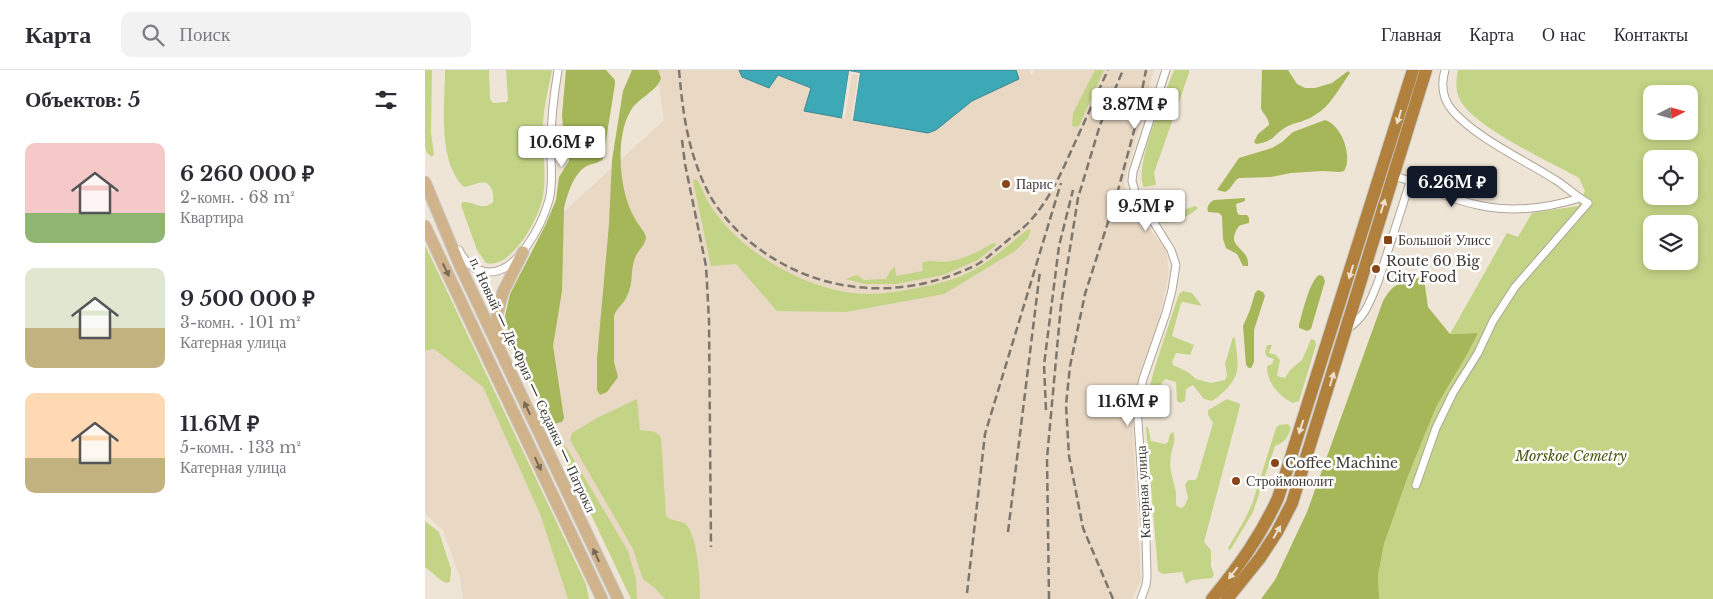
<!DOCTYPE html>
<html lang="ru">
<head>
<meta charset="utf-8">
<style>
  body { margin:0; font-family:"Libre Baskerville",serif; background:#f2f2f3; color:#2b2b33; height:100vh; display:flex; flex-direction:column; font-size:19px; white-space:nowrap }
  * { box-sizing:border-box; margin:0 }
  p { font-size:16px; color:#7c7c81 }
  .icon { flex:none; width:28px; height:28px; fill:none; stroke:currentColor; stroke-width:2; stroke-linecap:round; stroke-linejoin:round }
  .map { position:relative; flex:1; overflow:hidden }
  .details { display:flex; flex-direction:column; background:#fff; width:425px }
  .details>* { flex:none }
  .needle { width:32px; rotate:84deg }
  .tools { position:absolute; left:1218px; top:15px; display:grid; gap:10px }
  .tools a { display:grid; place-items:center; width:55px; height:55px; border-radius:10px; background:#fff; box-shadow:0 2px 8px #0003; font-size:25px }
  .price { position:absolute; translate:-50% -42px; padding:0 11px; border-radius:5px; background:#fff; color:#222; font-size:16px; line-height:32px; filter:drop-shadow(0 1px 2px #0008) }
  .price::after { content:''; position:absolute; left:50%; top:30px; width:15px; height:11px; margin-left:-8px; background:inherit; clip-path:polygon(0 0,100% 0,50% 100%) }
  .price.on { background:#111827; color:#fff }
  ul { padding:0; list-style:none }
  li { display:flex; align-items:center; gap:15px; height:125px; padding:0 25px }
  li span { display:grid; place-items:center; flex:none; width:140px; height:100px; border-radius:10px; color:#555 }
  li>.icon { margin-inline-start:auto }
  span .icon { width:60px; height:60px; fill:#fffc; stroke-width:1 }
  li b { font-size:21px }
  h2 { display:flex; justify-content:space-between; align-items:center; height:60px; padding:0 25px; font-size:21px }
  header { display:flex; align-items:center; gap:30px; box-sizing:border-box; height:70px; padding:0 25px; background:#fff; border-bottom:1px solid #e1e1e2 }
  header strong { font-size:24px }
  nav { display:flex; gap:28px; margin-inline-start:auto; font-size:18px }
  .search { width:350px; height:45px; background:#f2f2f3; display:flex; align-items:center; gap:12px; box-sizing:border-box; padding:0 18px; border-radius:10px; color:#7c7c81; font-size:19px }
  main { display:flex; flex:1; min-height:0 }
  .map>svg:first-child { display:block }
  .built { fill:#e8d8c4 }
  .green { fill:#c4d486; fill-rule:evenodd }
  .forest { fill:#a5b758 }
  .water { fill:#3da8b6; stroke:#3d878f }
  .pier { fill:#efe5d7 }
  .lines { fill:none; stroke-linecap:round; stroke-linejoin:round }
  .street-casing { stroke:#afa598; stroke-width:9 }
  .primary-casing { stroke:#c9c8c6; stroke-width:13 }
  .highway-casing { stroke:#c9c8c6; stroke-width:14 }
  .street { stroke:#fff; stroke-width:7 }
  .primary { stroke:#d0b38a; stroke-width:11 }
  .highway { stroke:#b0803c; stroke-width:12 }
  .rail { stroke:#7c766d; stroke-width:2.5; stroke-dasharray:8 4; stroke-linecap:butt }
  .oneway { fill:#ebdfce }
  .oneway2 { fill:#786a56 }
  .poi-dot { fill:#884516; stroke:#fff; stroke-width:2 }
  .labels { text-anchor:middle; stroke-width:5; stroke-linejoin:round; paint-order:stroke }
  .poi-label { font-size:14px; fill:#3d3933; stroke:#fff; text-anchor:start }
  .street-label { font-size:14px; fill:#3d3933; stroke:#fff }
  .park-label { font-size:14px; font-style:italic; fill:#4c5711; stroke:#fff }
</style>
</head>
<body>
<header>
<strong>Карта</strong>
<div class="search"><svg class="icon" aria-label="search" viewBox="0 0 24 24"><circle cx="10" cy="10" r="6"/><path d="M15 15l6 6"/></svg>Поиск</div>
<nav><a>Главная</a><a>Карта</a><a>О нас</a><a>Контакты</a></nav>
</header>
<main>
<section class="details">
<h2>Объектов: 5<svg class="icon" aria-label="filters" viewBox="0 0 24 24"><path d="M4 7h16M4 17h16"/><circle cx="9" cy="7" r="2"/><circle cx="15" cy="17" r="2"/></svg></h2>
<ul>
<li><span style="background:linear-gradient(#f6c9c9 70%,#8fb573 0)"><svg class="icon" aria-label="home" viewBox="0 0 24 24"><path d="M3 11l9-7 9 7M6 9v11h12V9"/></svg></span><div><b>6 260 000 ₽</b><p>2-комн. · 68 m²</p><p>Квартира</p></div></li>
<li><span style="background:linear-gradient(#dfe7d0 60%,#c2b280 0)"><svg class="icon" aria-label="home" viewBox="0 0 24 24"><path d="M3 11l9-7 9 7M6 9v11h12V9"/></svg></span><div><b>9 500 000 ₽</b><p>3-комн. · 101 m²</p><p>Катерная улица</p></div></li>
<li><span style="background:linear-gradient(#ffd9b3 65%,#c2b280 0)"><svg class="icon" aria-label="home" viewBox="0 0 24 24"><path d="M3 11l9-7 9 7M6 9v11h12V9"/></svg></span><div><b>11.6M ₽</b><p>5-комн. · 133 m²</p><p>Катерная улица</p></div></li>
</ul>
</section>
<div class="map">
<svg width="1288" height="529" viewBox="0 0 1288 529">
  <rect width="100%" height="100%" fill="#efe5d7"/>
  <!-- built -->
  <g class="built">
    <polygon points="232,0 314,0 317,7 344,18 353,4 386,19 379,40 424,1 435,3 511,59 547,31 594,9 591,0 604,0 606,5 610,0 729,0 699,113 703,129 709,139 741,180 744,202 729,273 719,299 708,332 708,364 716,510 707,529 211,529 83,264 92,210 119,160 239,50"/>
    <polygon points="9,279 58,317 115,444 143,529 38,529 35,507 18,460 0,444 0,281"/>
  </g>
  <!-- green -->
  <g class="green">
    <polygon points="0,0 7,0 6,63 9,84 7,87 2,83 0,77"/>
    <path d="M20 0H64L65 29 68 33 81 32 83 30 81 0H127C124 17 119 35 118 53 117 77 122 102 118 126 115 146 87 200 61 193L52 180 37 138 36 134 38 132C50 131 56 142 68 132 69 124 68 119 62 113 53 111 48 116 39 117 12 91 20 35 20 0Z"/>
    <polygon points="670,0 679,0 654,56 649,57 647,55 648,43"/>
    <path d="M749 0H764V3L729 103 731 115 719 117C708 99 741 21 749 0Z"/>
    <path d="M1033 0H1288V529H954L953 506 959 474 982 409 1011 337 1043 283 1053 263 1025 264 1082 163 1093 167 1107 143 1153 136 1160 121 1154 108C1124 91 1050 58 1035 30 1030 20 1031 10 1033 0ZM1226 24H1264V61H1226ZM1226 89H1264V126H1226ZM1226 154H1264V191H1226Z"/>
    <path d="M270 109C276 112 277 121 281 128 289 143 302 158 314 169 347 198 396 223 441 224 460 224 478 221 497 217 518 213 539 207 557 195 573 185 587 172 602 160L606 159 603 168 590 181 519 224 421 242 352 241 311 194 286 196 268 111Z"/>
    <path d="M726 131 736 132 758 140 770 136 773 138C767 145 744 156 735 152 730 150 726 140 723 135Z"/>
    <path d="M568 173 571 174 570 176 553 190 518 205 471 214H440L420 209 432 205 439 210 461 209 466 200 470 197 471 206 498 201 497 193C504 189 512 192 520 192 538 190 553 182 568 173Z"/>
    <polygon points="0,175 161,514 164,529 143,529 115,444 58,317 9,279 0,281"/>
    <path d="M758 221 767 223 777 236 758 232 756 233 747 266 769 275 765 285 751 283 747 292 748 295 763 302 771 309 786 313 800 310 802 306 800 294 808 267 810 269C811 279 814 291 812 301 810 312 797 325 787 331L779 329 768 315 761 319 760 331 755 333 752 331 751 312 740 309 723 331C720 322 749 240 754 224Z"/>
    <path d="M886 269 890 270 891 275 874 331 868 333C855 327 841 312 842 296L847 294 849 289 842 287 840 282 842 275H847L844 283 851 285 855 290 852 306 860 308 865 300 877 290Z"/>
    <path d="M212 329 215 360C224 362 231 359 236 368L241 446 245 449 260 453C273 466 275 510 275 529H240L230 518 218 509 208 479 145 370 147 363 172 348Z"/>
    <path d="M802 329 815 334V336L779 472 786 480V496L789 505 787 508 767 510 761 514 757 502 738 504 733 501 721 357H723L726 371 740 374 743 372 745 364 748 362C752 370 747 377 746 385 743 398 749 411 751 423 751 427 751 431 751 435L755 438 759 437 763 428 760 415 763 410H770L772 408 788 353 783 345V340Z"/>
    <path d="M863 354 866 358C862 369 860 372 850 376L828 442 806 479 804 480 803 478 819 451 827 434 851 358 854 355Z"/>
    <polygon points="139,376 142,378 203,481 211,509 212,529 206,529 138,385 137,378"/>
    <polygon points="0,451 14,462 26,499 25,512 22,513 17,511 0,497"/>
  </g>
  <!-- forest -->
  <g class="forest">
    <path d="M141 0H181L190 10V14L178 89C173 94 166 93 160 97 148 105 142 125 139 139L137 221 128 276 139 348 137 352 128 354H124L85 269 80 246 85 224 121 154 131 130 134 107 144 91V71L138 58 137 45Z"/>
    <path d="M207 0H233L236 8C232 22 212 28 205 42 190 68 194 121 209 147 212 154 219 160 221 167 220 176 213 180 210 188 205 200 209 212 202 226 199 234 191 238 189 246V292L193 307 182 322 175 325 172 320V289L184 154 187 90 198 21Z"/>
    <path d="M837 0H863L872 14 880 18H890L907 13 923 1 925 3C915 17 905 37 890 45 882 51 871 52 861 57 849 64 849 72 831 74L829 72 833 64 844 55C844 47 838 45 836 38Z"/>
    <path d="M900 50C917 55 928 87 919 101L915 102 897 101 866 103 846 107 814 108C808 111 807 119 800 122L792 120 814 88 847 78 857 72 868 62Z"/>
    <path d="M820 128V131L811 134 812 142 814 145H822L824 148V153C821 154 819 154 816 155 813 156 812 159 811 161 802 178 825 178 823 196H818L812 184 801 178 798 169 797 146 794 143 783 142C781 137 785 132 789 130Z"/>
    <path d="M894 205 898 206 900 211 886 259 882 261 874 258V255C877 244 885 210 894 205Z"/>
    <path d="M988 208 999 209 1003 237 1025 264 1053 263 1043 283 1011 337 982 409 959 474 953 506 954 529H836L850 510 882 442 958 231C967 216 971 214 988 208Z"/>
    <polygon points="833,220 838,222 840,226 829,260 829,292 826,298 824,298 821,295 818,256 825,240 830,223"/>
  </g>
  <!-- water -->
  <polygon class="water" points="314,0 591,0 594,9 547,31 511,60 503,63 428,50 435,3 424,1 417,48 379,41 386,18 353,5 344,18 317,7"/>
  <!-- pier -->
  <polygon class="pier" points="424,1 435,3 428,50 426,49 433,5 427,4 420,48 417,48"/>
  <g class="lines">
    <!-- street casing -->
    <g class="street-casing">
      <g id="street">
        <path d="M968 105C999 116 1030 132 1063 137 1094 142 1126 137 1155 128"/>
        <path d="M34 180C39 191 49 201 63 202 92 204 117 155 124 130 129 112 125 91 126 73 126 48 129 24 133 0"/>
        <path d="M922 259C941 247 945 231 953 212L985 112"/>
        <path d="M991 415 1011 358 1028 323 1053 283 1068 251 1090 217 1163 133C1151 127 1141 116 1129 109 1097 89 1050 67 1027 40 1017 28 1016 14 1020 0"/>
        <polyline points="716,529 721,515 722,507 721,468 712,337 718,309 741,243 747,220 751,195 746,180 710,122 707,111 708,102 741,0"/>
      </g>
    </g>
    <!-- primary casing -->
    <g class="primary-casing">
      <g id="primary">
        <polyline points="0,112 35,196 193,529"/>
        <polyline points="0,156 177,529"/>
        <polyline points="72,272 72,245 78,222 98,182"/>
      </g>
    </g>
    <!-- highway casing -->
    <g class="highway-casing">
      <g id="highway">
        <path d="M787 529C814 496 835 467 853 428L988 0"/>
        <polyline points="802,529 835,488 852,462 867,433 1001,0"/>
      </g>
    </g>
    <!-- street -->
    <use href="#street" class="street"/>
    <!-- primary -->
    <use href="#primary" class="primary"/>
    <!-- highway -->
    <use href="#highway" class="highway"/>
    <!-- rail -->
    <g class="rail">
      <path d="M254 0C258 45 263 83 284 124 299 151 324 174 351 190 413 227 488 227 553 194 563 188 573 178 582 171 590 164 599 158 605 151 624 130 636 104 647 79 659 53 671 26 683 0"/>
      <polyline points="257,70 260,94 281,196 284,250 286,477"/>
      <polyline points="621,340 619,295 634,176 648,120"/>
      <polyline points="583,462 615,201"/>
      <polyline points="542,523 560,364 636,113"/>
      <polyline points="624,529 622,388 636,235 653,128 675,55 698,0"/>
      <polyline points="688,529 658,458 644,386 641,335 645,296 660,224 692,124 710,57 721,0"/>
    </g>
  </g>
  <!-- one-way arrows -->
  <defs><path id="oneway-solid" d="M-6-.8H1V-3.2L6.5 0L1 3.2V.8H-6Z" transform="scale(1.25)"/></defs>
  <g class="oneway">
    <use href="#oneway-solid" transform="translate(974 47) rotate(107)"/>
    <use href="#oneway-solid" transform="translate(958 136) rotate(-72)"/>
    <use href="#oneway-solid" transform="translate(926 202) rotate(107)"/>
    <use href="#oneway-solid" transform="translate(907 309) rotate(-73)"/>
    <use href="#oneway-solid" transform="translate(876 357) rotate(108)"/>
    <use href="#oneway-solid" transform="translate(852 462) rotate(-60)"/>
    <use href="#oneway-solid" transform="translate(808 503) rotate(128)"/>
  </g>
  <g class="oneway2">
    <use href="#oneway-solid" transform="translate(21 200) rotate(65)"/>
    <use href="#oneway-solid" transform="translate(102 338) rotate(-115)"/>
    <use href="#oneway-solid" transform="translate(113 394) rotate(65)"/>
    <use href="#oneway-solid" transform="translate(171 485) rotate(-115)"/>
  </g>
  <!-- markers -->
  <g class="poi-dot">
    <circle cx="581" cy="114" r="5"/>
    <rect x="958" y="165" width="10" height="10" rx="2.5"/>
    <circle cx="951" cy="199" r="5"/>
    <circle cx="850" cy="393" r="5"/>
    <circle cx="811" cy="411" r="5"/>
  </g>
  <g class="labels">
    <!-- poi labels -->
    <g class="poi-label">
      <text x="591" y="119">Парис</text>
      <text x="973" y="175">Большой Улисс</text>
      <text x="961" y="196">Route 60 Big<tspan x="961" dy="16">City Food</tspan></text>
      <text x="860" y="398">Coffee Machine</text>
      <text x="821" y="416">Строймонолит</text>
    </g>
    <!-- street labels -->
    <g class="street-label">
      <text transform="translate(108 315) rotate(65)" y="5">п. Новый — Де-Фриз — Седанка — Патрокл</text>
      <text transform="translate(718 422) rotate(-93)" y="5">Катерная улица</text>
    </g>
    <!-- park labels -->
    <g class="park-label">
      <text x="1146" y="391">Morskoe Cemetry</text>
    </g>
  </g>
</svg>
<div class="tools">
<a><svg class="needle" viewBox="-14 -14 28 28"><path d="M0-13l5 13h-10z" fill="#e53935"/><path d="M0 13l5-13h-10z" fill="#7c7c81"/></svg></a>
<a><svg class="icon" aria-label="locate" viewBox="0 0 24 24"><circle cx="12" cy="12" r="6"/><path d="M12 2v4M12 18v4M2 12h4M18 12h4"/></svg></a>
<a><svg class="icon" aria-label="layers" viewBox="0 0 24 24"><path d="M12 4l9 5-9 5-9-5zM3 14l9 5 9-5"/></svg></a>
</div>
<b class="price" style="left:710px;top:60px">3.87M ₽</b>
<b class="price" style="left:137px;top:98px">10.6M ₽</b>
<b class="price on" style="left:1027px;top:138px">6.26M ₽</b>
<b class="price" style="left:721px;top:162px">9.5M ₽</b>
<b class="price" style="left:703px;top:357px">11.6M ₽</b>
</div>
</main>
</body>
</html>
